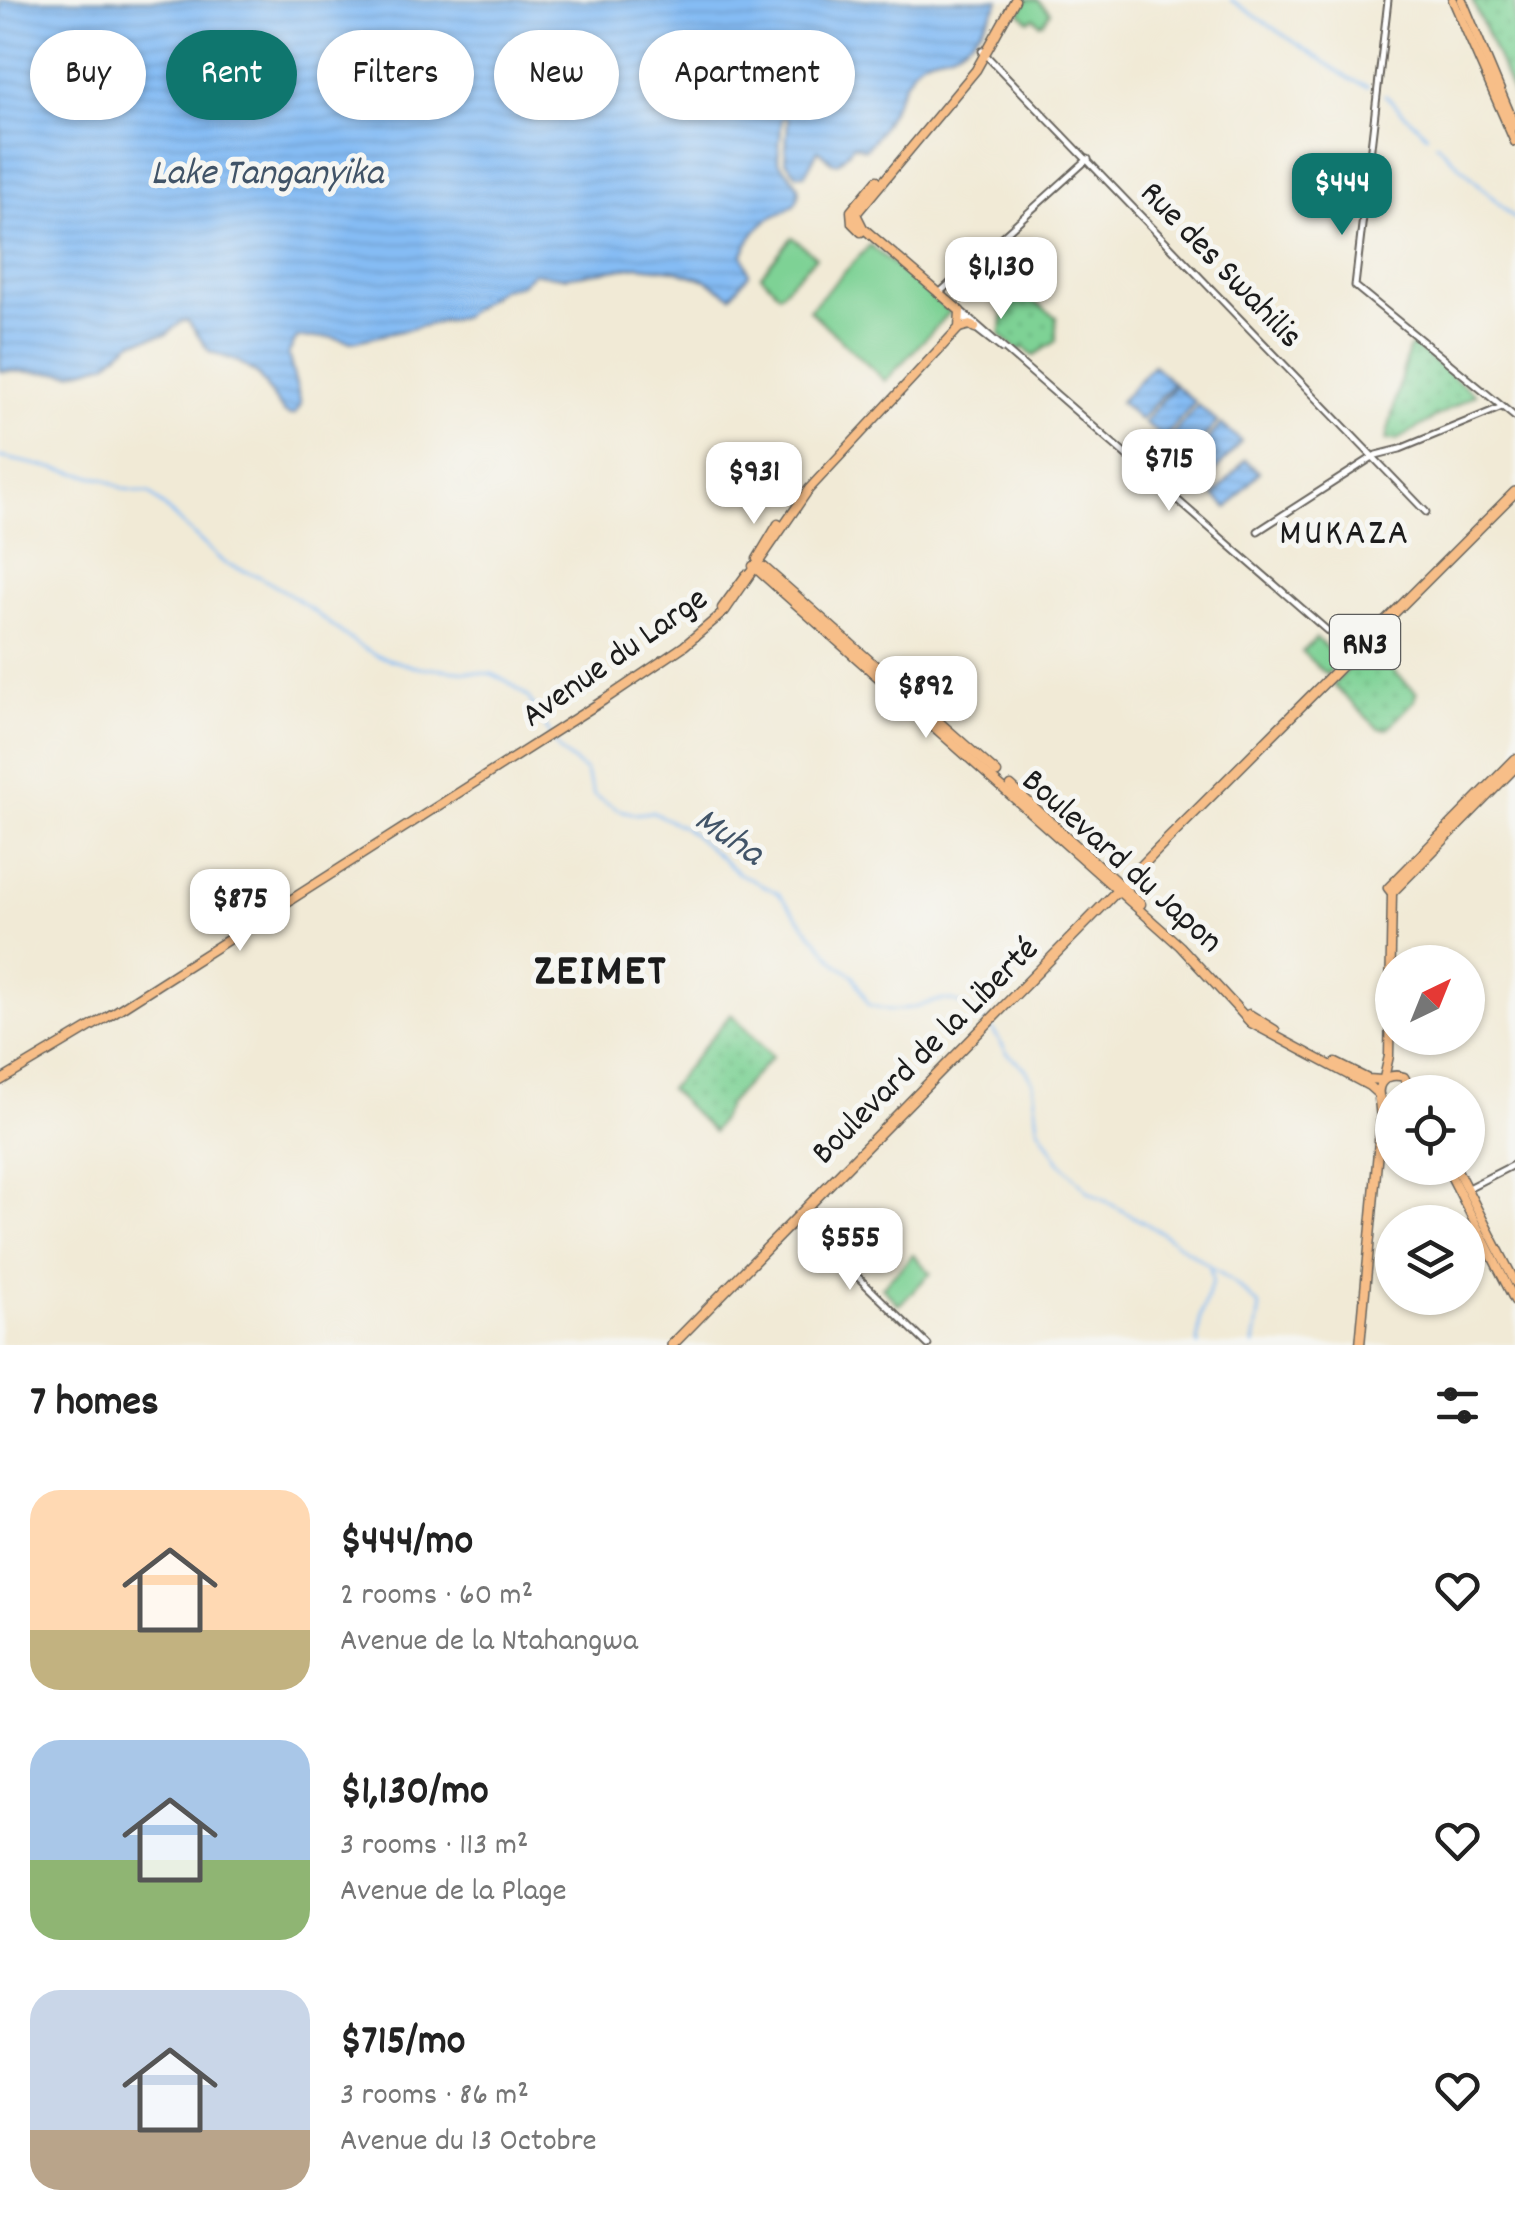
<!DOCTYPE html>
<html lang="en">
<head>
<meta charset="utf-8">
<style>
  body { margin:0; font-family:Dekko,sans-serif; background:#f6f6f6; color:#222; height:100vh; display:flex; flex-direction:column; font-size:38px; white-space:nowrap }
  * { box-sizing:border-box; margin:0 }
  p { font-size:32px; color:#767676 }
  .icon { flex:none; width:55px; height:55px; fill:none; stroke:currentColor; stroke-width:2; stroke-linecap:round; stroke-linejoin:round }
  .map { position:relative; height:1345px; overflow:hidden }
  .sheet { display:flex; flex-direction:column; background:#fff; flex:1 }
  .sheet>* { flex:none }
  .guide { position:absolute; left:30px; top:30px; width:1000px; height:90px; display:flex; gap:20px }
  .needle { width:65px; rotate:43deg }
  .controls { position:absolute; left:1375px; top:945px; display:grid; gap:20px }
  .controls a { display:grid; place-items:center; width:110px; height:110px; border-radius:50%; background:#fff; box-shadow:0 2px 8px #0004; font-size:50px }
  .price { position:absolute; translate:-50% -85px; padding:0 22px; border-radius:20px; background:#fff; color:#222; font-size:32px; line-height:65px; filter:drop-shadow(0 2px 5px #0008) }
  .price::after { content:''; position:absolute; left:50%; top:60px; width:30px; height:22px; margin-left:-15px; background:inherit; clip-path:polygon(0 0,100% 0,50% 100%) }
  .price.on { background:#0f766e; color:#fff }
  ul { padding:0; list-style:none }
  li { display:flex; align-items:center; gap:30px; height:250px; padding:0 30px }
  li span { display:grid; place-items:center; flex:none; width:280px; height:200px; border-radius:30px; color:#555 }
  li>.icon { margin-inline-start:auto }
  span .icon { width:120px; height:120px; fill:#fffc; stroke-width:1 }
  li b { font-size:42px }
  h2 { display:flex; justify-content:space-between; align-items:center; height:120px; padding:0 30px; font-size:42px }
  .chip { padding:0 35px; border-radius:45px; background:#fff; box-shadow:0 2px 8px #0004; font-size:35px; line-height:90px }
  .chip.on { background:#0f766e; color:#fff }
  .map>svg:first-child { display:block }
  .grass { fill:url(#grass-dots); stroke:#4d7758; stroke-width:2.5 }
  .garden { fill:#7ed295; stroke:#4d7758; stroke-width:2.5 }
  .water { fill:url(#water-rules); stroke:#506c88; stroke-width:2.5 }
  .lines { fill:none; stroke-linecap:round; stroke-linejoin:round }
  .stream { stroke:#85bcf4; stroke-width:2.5 }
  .minor-casing { stroke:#67645d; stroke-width:9 }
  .major-casing { stroke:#67645d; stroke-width:11 }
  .highway-casing { stroke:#67645d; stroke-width:12 }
  .minor { stroke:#fff; stroke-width:5 }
  .major { stroke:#f7be88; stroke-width:8 }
  .highway { stroke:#f7be88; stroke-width:9 }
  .labels { text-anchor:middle; stroke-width:10; stroke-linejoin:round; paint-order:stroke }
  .shield { fill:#f6f6f2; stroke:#5d5d5c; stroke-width:2.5 }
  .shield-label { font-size:32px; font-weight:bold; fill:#1c1c1c }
  .street-label { font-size:35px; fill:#1c1c1c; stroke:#f6f6f2 }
  .water-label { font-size:38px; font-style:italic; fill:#415468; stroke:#f6f6f2 }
  .neighbourhood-label { font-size:38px; letter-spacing:2.5px; fill:#1c1c1c; stroke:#f6f6f2 }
  .district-label { font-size:45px; font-weight:bold; letter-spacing:2.5px; fill:#1c1c1c; stroke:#f6f6f2 }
</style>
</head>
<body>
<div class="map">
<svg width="1515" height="1345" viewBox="0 0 1515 1345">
  <defs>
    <pattern id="grass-dots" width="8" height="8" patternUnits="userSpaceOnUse" patternTransform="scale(2.5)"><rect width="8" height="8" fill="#7ed295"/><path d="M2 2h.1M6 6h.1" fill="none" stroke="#6cb480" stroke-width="1.8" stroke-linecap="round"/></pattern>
    <pattern id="water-rules" width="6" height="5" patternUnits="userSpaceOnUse" patternTransform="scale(2.5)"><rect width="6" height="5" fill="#85bcf4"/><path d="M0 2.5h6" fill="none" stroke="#72a1d1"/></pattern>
  </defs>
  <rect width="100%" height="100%" fill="#f6f6f2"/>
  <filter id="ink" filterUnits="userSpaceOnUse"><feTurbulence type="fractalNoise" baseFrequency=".01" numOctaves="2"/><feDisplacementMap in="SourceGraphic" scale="20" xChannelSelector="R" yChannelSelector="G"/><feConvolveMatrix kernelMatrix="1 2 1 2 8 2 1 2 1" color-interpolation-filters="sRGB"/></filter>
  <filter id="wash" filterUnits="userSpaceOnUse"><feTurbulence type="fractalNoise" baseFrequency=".0048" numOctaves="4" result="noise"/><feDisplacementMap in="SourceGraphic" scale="40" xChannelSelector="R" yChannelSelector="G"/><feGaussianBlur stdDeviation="2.25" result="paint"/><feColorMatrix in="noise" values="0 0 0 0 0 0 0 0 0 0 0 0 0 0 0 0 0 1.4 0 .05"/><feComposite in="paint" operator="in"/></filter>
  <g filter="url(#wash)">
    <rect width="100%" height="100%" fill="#f1ead6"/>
    <!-- grass -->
    <g class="grass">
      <polygon points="1472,0 1515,0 1515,98"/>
      <polygon points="1014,288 1056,317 1056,341 1033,356 1023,347 1019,351 1000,335 1004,315 998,305 1006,295 1005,291"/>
      <polygon points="1413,345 1475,394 1397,440 1386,440 1408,349"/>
      <polygon points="1369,652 1377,655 1417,693 1415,700 1387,729 1378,728 1333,685 1364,653"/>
      <polygon points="731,1014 772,1057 729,1103 713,1132 669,1089"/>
    </g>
    <!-- garden -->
    <g class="garden">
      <polygon points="1026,0 1037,0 1050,12 1044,22 1040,24 1034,18 1029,21 1020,13"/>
      <polygon points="792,237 816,257 779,294 761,275"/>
      <polygon points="870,245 950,312 885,381 809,310"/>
      <polygon points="1316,638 1340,661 1326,675 1302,652"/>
      <polygon points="913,1255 931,1273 899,1305 882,1287"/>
    </g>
    <!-- water -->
    <g class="water">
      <path d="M0 0H999C991 19 971 45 951 52 938 56 924 56 915 67 895 93 889 126 865 149L854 145 839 162 833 163 818 150 805 174H797L785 160 788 120 786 117 782 118 778 161C784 169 795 177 798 187 803 209 780 211 767 220 757 227 747 242 743 254L749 274 731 296 706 280 674 270 638 266 564 277 533 273 520 285 500 289 462 317 352 342 329 337 297 338 288 354 301 404 295 414 289 415 283 411 258 375 239 362 209 351 188 321H182L167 334 133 341 107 363 72 373 0 371Z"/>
      <polygon points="1153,365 1173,383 1140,420 1120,402"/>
      <polygon points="1175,385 1195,402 1164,438 1144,422"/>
      <polygon points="1198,405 1217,422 1186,458 1167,441"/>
      <polygon points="1221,424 1241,441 1211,477 1191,461"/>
      <polygon points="1245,460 1259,472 1228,508 1214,496"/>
    </g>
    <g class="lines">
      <!-- stream -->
      <g class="stream">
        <polyline points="1231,0 1350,79 1368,86"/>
        <polyline points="1385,95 1427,135"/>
        <polyline points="1436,143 1515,219"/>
        <path d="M0 457 104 479 124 489 149 493 224 563 258 576 293 596 359 646 378 656 415 667 492 674 507 681 528 697 560 751 585 771 594 795 617 809 635 814 652 812 685 828 738 873 778 893 839 966 853 975 869 1005C877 1007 886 1010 894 1010 939 1007 943 983 985 1022"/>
        <polyline points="991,1027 1007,1053 1025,1068 1033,1082 1038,1126 1059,1161 1089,1192 1159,1231 1232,1281 1260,1306 1254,1345"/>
        <polyline points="1198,1345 1200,1317 1213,1279 1210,1269"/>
      </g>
    </g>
  </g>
  <g filter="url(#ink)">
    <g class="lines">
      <!-- minor casing -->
      <g class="minor-casing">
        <g id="minor">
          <polyline points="1388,0 1355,286 1515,417"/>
          <polyline points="982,51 1426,512"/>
          <polyline points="938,294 1088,159"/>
          <polyline points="961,311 1354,654"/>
          <polyline points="961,317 1002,349"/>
          <polyline points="1258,531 1376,455 1400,449 1502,407"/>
          <polyline points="1466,1189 1515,1164"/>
          <polyline points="798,1219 928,1345"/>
        </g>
      </g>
      <!-- major casing -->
      <g class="major-casing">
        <g id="major">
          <polyline points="1453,0 1515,142"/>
          <polyline points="1462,0 1515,126"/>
          <polyline points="861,232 852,223 851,211 877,180"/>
          <polyline points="959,328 970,325 975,328"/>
          <polyline points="757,559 778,524"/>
          <polyline points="753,566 1180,946 1251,1023 1369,1086 1378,1094"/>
          <polyline points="764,567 997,773"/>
          <polyline points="722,608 746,575"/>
          <polyline points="1011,786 1141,904"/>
          <polyline points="1392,893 1388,888 1515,759"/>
          <polyline points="1392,893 1515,768"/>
          <polyline points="1249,1014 1275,1030"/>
          <polyline points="1336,1063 1368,1079 1382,1080"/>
          <polyline points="1384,1078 1389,1056 1392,893"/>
          <polyline points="0,1081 107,1017 604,700 684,646 725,611 809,489 959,328 960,311 863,228 856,214 976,70 1015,0"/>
          <path d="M1392 1109C1368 1099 1379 1069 1404 1077L1412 1092"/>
          <polyline points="1447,1168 1515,1301"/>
          <polyline points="1456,1168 1515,1282"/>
          <polyline points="1360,1345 1381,1119 1379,1099"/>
        </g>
      </g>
      <!-- highway casing -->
      <g class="highway-casing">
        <polyline id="highway" points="672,1345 1168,839 1515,492"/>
      </g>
      <!-- minor -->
      <use href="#minor" class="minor"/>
      <!-- major -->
      <use href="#major" class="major"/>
      <!-- highway -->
      <use href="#highway" class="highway"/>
    </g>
  </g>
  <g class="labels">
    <!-- shield labels -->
    <rect class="shield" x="1330" y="615" width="70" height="54" rx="8"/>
    <g class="shield-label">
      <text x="1365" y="653">RN3</text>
    </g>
    <!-- street labels -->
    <g class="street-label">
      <text transform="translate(1223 263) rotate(46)" y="12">Rue des Swahilis</text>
      <text transform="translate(613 655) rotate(-35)" y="12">Avenue du Large</text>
      <text transform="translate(1124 859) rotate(42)" y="12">Boulevard du Japon</text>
      <text transform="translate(923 1049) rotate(-45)" y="12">Boulevard de la Liberté</text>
    </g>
    <!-- water labels -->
    <g class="water-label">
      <text x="267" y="183">Lake Tanganyika</text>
      <text transform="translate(731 834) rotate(34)" y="13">Muha</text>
    </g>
    <!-- neighbourhood labels -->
    <g class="neighbourhood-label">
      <text x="1345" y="543">MUKAZA</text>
    </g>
    <!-- district labels -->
    <g class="district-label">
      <text x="601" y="983">ZEIMET</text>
    </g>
  </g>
</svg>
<div class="controls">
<a><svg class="needle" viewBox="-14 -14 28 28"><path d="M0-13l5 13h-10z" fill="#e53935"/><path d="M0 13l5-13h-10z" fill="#767676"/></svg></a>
<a><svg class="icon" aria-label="locate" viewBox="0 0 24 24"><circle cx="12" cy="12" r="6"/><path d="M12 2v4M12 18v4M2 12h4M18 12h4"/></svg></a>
<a><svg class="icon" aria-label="layers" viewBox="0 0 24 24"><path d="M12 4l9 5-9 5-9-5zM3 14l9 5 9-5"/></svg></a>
</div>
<b class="price on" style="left:1342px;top:238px">$444</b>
<b class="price" style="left:1001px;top:322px">$1,130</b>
<b class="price" style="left:1169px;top:514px">$715</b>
<b class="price" style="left:754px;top:527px">$931</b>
<b class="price" style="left:926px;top:741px">$892</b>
<b class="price" style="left:240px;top:954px">$875</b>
<b class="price" style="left:850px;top:1293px">$555</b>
<div class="guide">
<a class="chip">Buy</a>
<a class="chip on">Rent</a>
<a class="chip">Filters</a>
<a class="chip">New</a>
<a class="chip">Apartment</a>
</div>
</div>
<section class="sheet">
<h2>7 homes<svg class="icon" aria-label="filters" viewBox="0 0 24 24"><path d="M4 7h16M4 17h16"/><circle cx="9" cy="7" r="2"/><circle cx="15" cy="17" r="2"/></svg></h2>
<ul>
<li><span style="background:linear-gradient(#ffd9b3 70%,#c2b280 0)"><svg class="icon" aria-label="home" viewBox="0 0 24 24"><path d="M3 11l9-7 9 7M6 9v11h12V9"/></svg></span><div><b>$444/mo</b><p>2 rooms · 60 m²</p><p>Avenue de la Ntahangwa</p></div><svg class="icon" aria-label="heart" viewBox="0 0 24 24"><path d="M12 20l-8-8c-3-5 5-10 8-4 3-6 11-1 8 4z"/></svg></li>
<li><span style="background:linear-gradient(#a9c7e8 60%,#8fb573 0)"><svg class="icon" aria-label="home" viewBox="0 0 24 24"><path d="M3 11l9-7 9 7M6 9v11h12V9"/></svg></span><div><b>$1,130/mo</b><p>3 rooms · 113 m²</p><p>Avenue de la Plage</p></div><svg class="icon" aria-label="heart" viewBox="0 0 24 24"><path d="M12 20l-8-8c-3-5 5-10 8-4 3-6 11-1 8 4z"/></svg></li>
<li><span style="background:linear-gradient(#c9d6e8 70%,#b9a48a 0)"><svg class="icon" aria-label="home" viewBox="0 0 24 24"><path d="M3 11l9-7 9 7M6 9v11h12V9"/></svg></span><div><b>$715/mo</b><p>3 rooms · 86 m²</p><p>Avenue du 13 Octobre</p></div><svg class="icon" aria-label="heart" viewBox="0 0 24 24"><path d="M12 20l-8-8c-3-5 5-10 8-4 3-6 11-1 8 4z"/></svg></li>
</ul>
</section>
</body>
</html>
